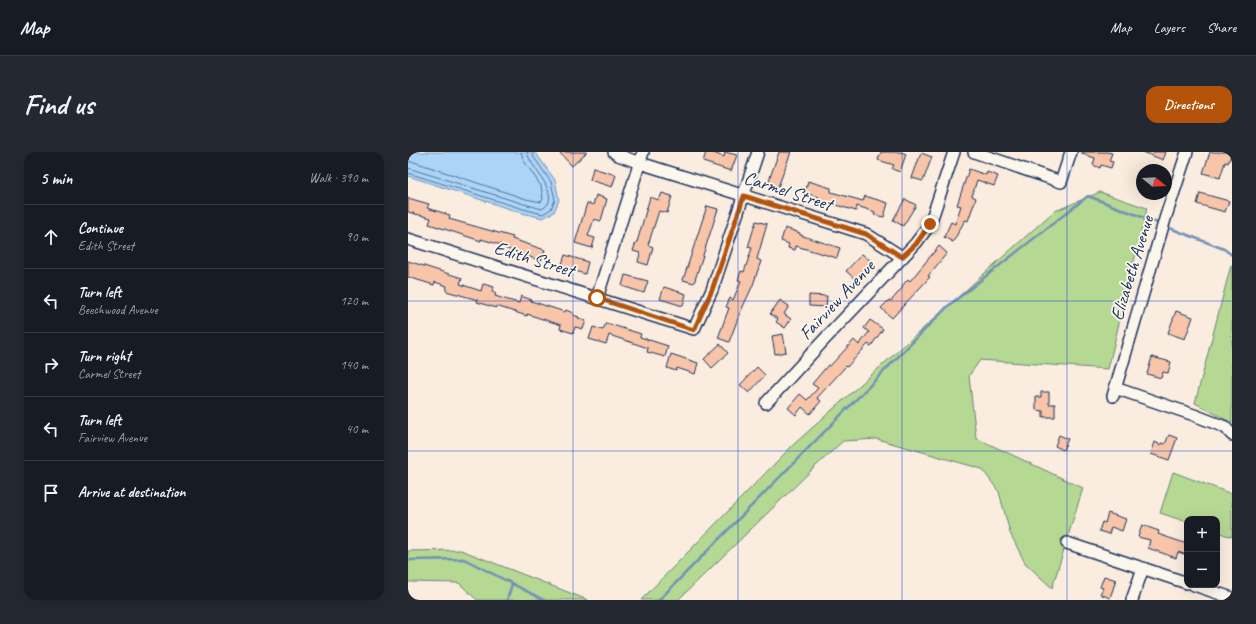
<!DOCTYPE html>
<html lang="en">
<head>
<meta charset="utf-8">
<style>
  :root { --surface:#171b24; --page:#242831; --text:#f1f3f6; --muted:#9ea1a6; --line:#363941; --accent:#b45309 }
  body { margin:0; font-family:Caveat,sans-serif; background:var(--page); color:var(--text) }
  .controls { position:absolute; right:12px; bottom:12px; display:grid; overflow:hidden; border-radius:8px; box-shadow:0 4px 16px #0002 }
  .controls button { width:36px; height:36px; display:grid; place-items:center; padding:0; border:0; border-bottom:1px solid var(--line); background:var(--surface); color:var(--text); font:20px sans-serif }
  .compass { position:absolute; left:728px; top:12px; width:36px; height:36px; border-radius:50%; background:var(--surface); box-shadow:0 4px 16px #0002; rotate:108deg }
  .stop { position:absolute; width:12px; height:12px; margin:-9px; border:3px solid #b45309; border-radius:50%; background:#fff }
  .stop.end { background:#b45309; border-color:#fff; box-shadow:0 1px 4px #0008 }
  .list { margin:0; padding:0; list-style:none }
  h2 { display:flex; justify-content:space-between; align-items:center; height:52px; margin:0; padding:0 16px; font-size:17px }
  h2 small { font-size:13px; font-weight:400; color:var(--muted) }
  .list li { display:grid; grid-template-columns:26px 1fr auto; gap:12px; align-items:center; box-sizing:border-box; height:64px; padding:0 16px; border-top:1px solid var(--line) }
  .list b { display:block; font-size:15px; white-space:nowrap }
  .list p { margin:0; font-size:13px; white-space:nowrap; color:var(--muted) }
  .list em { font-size:13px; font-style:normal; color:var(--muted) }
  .icon { flex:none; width:22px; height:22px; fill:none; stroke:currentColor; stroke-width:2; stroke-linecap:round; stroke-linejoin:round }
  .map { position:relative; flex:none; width:824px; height:448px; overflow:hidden; border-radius:12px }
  header { display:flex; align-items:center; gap:24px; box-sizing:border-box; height:56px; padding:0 20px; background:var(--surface); border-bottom:1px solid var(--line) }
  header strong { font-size:19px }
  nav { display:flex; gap:22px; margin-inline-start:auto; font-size:14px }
  .intro { display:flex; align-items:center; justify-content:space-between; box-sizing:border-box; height:96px; padding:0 24px }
  h1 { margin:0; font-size:28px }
  .button { padding:10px 18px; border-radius:12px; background:var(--accent); color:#fff; font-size:14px; font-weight:700 }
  main { display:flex; gap:24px; padding:0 24px }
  aside { flex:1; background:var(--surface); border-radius:12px; box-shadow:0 4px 16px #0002 }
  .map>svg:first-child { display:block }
  .green { fill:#b5d892; stroke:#688478 }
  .water { fill:#abd4f6; stroke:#7192b9 }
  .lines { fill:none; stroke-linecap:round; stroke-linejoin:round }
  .shore { stroke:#55719b; stroke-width:1 }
  .stream { stroke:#7192b9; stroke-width:2.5 }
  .building { fill:#f8c5a9; stroke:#1b2f5e }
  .minor-casing { stroke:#1b2f5e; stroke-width:14 }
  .minor { stroke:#fbf7ec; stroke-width:11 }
  .route { stroke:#b45309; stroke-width:5 }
  .grid { fill:none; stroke:#1d4ed8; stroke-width:1; stroke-opacity:0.55 }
  .labels { text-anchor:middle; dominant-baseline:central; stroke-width:3.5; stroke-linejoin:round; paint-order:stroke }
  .street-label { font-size:19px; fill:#1b2f5e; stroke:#fbf7ec }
</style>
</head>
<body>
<header>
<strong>Map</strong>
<nav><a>Map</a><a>Layers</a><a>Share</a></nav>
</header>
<div class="intro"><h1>Find us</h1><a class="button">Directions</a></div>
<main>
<aside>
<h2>5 min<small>Walk · 390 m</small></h2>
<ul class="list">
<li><svg class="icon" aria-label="ahead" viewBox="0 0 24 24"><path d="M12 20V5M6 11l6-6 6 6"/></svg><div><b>Continue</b><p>Edith Street</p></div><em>90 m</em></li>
<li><svg class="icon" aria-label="left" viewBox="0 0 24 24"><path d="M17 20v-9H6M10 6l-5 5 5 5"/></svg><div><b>Turn left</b><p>Beechwood Avenue</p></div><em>120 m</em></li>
<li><svg class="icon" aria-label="right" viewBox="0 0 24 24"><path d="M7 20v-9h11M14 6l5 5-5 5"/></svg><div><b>Turn right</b><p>Carmel Street</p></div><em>140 m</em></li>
<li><svg class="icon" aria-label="left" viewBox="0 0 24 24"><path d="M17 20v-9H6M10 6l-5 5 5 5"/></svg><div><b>Turn left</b><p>Fairview Avenue</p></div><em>40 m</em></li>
<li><svg class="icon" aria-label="arrive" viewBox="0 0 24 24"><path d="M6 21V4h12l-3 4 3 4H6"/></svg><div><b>Arrive at destination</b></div></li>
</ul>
</aside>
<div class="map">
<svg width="824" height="448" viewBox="0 0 824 448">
  <rect width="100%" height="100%" fill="#faeddf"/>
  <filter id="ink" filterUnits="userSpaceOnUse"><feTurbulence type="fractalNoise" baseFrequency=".025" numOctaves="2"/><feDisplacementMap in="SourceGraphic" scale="8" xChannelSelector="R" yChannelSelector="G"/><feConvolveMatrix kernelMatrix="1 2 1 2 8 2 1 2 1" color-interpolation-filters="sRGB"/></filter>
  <g filter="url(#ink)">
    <!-- green -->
    <g class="green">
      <path d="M692 40 739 56 700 217 572 208 561 224 568 286 675 336 644 436 617 411 602 381 591 340 574 317 469 287 435 289 409 313 270 448H233L385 293 645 60Z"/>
      <path d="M823 113H824V271L787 251Z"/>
      <path d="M765 320 824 342V385L809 380V367H779V370L752 361Z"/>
      <path d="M53 398 180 448H69L51 431 0 430V399Z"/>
    </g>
    <!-- water -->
    <path class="water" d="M0 0H127L147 28 151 48 146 60 135 66 114 61 0 24Z"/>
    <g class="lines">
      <!-- shore -->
      <g class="shore">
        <path d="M0 10H6L118 47 133 50 135 47 133 34 116 9 113 0"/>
        <path d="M0 16 116 52 134 57C157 45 120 13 119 0"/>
        <path d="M0 21 115 57 135 62 143 57 147 48 143 30 125 4V0"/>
      </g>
      <!-- stream -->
      <g class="stream">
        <path d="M759 75 816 97 824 103"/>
        <path d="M0 408 56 407 136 448"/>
        <path d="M99 448 104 432"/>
        <path d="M251 448 540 154 680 44 752 72"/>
      </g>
    </g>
    <!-- building -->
    <g class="building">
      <path d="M151 0H179L164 14Z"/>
      <path d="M298 0H303L316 5 317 0 329 3 323 19 295 10Z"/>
      <path d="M371 0H383L370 35 360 31Z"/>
      <path d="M473 0H493L498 2 492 20 484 17 486 13 470 8Z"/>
      <path d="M674 0H699L704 1 701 9 705 10 703 16 693 13 692 16 685 13 687 6 674 2Z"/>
      <path d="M735 0H758L755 8Z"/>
      <path d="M802 0H824L820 11 817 10 812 26 795 21Z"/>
      <path d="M513 1 524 5 515 29 504 26Z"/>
      <path d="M185 16 208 23 204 35 182 28Z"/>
      <path d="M561 17 578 23 579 20 590 24 586 34 569 28 564 44 568 46 560 69 557 68 545 90 536 85 543 70 547 72 553 54 549 53Z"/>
      <path d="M400 29 423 36V40L455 49 457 44 480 51 476 65 466 63 467 60 449 54 448 59 411 48V45L397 41Z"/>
      <path d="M254 41 264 44 259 61 251 59 240 93 245 95 240 113 230 110 232 101 225 99 228 90H229L242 45 251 48Z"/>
      <path d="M792 41 821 49 817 60 789 52Z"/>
      <path d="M188 43 199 47 193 69 186 67 180 84 187 86 184 96 167 91 179 51 185 53Z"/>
      <path d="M0 46 21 52 19 56 42 63 41 67 105 85 104 87 137 98 133 109 96 96V94L73 87V89L21 72 23 66 0 60Z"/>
      <path d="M497 47 508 53 495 74 485 68Z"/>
      <path d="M299 54 310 57 286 131 275 128Z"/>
      <path d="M348 69 359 72 349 107 353 109 345 133 332 161 321 190 310 186 321 156 318 155 322 146 325 148 333 129 330 128 333 119 336 120 344 96 340 95Z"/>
      <path d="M377 76 392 81V83L432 96 429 106 388 94 387 98 380 96 381 92 373 89Z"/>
      <path d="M531 94 539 101 520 124 522 125 484 166 473 156 481 148 483 149 495 135 494 134 500 127 502 129Z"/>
      <path d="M454 102 463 109 447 127 438 119Z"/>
      <path d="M157 103 180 110 177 122 153 115Z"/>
      <path d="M0 109 54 126 52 132 73 139 75 132 86 135 84 139 88 141 87 144 100 148 111 151 113 144 124 148 123 149 157 160 158 158 165 161V163L171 165 170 166 178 169 175 177 167 175 165 181 152 177 153 173 119 162V164L88 154V156L69 150 70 148 38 139 39 134 27 130 26 133 0 125Z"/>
      <path d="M217 123 240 129 236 141 214 134Z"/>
      <path d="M256 135 278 142 275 154 252 147Z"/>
      <path d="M401 143 419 144 418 155 401 154Z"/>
      <path d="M372 148 381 154 376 162 383 167 377 176 368 170 370 167 362 162Z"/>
      <path d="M768 159 785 165 777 187 760 181Z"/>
      <path d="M462 168 475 177 463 194 460 192 439 215 438 214 409 246 413 249 402 262 394 255 388 263 380 256 392 242 399 248 410 236 404 232 420 213 422 214 446 188 451 193 461 180 456 176Z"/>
      <path d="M198 171 233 182 232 185 260 194 257 205 239 200 240 196 201 183 198 192 181 187 185 175 195 178Z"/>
      <path d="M375 182 378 200 367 202 364 184Z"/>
      <path d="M312 192 320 201 304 216 296 207Z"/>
      <path d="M263 202 290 211 287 222 269 216 268 219 259 216Z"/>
      <path d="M744 205 763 210 760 221 755 220 753 226 739 222Z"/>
      <path d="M349 215 357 223 341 241 332 233Z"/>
      <path d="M633 240H641V252H647V265H635V259L628 258V245H633Z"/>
      <path d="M651 283 660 287 655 298 647 294Z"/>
      <path d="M761 283 769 286 761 308 743 302 747 290 753 293V291L757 292Z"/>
      <path d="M700 361 718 367 714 379 703 375 701 382 691 379 694 370 697 371Z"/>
      <path d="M734 373 751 379 750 382 779 392V403L770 400 768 406 740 396 742 388 730 385Z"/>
      <path d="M696 424 708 428 702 446 692 442 695 436 692 435Z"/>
    </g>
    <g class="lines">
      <!-- minor casing -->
      <g class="minor-casing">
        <g id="minor">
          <path d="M206 0 210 3 232 11 458 82 494 105"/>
          <path d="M566 0 653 30 663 0"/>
          <path d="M0 87 286 177 304 138 350 0"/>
          <path d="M189 146 235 0"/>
          <path d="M707 236 786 263 817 275 824 283"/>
          <path d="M705 244 757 67 779 0"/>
          <path d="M358 251 415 189 508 91 522 72 546 0"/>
          <path d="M659 391 779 431"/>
          <path d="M786 433 824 446"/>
          <path d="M724 448 735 416"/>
        </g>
      </g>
      <!-- minor -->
      <use href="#minor" class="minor"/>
    </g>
  </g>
  <g class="lines" filter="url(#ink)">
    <!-- route -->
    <path class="route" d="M189 146 286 178 304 138 336 44 458 82 494 105 508 92 522 72"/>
  </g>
  <!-- grid -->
  <path class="grid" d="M165 0V448M330 0V448M494 0V448M659 0V448M0 149H824M0 299H824"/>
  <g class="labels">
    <!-- street labels -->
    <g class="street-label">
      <text transform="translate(380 39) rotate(18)">Carmel Street</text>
      <text transform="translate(126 107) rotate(17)">Edith Street</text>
      <text transform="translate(724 116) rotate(-73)">Elizabeth Avenue</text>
      <text transform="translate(429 148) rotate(-47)">Fairview Avenue</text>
    </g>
  </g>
</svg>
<div class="controls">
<button>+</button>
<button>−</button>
</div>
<svg class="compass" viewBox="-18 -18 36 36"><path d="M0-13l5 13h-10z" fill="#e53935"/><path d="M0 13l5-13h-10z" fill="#9ea1a6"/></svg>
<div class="stop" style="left:189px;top:146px"></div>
<div class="stop end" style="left:522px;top:72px"></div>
</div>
</main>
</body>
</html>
